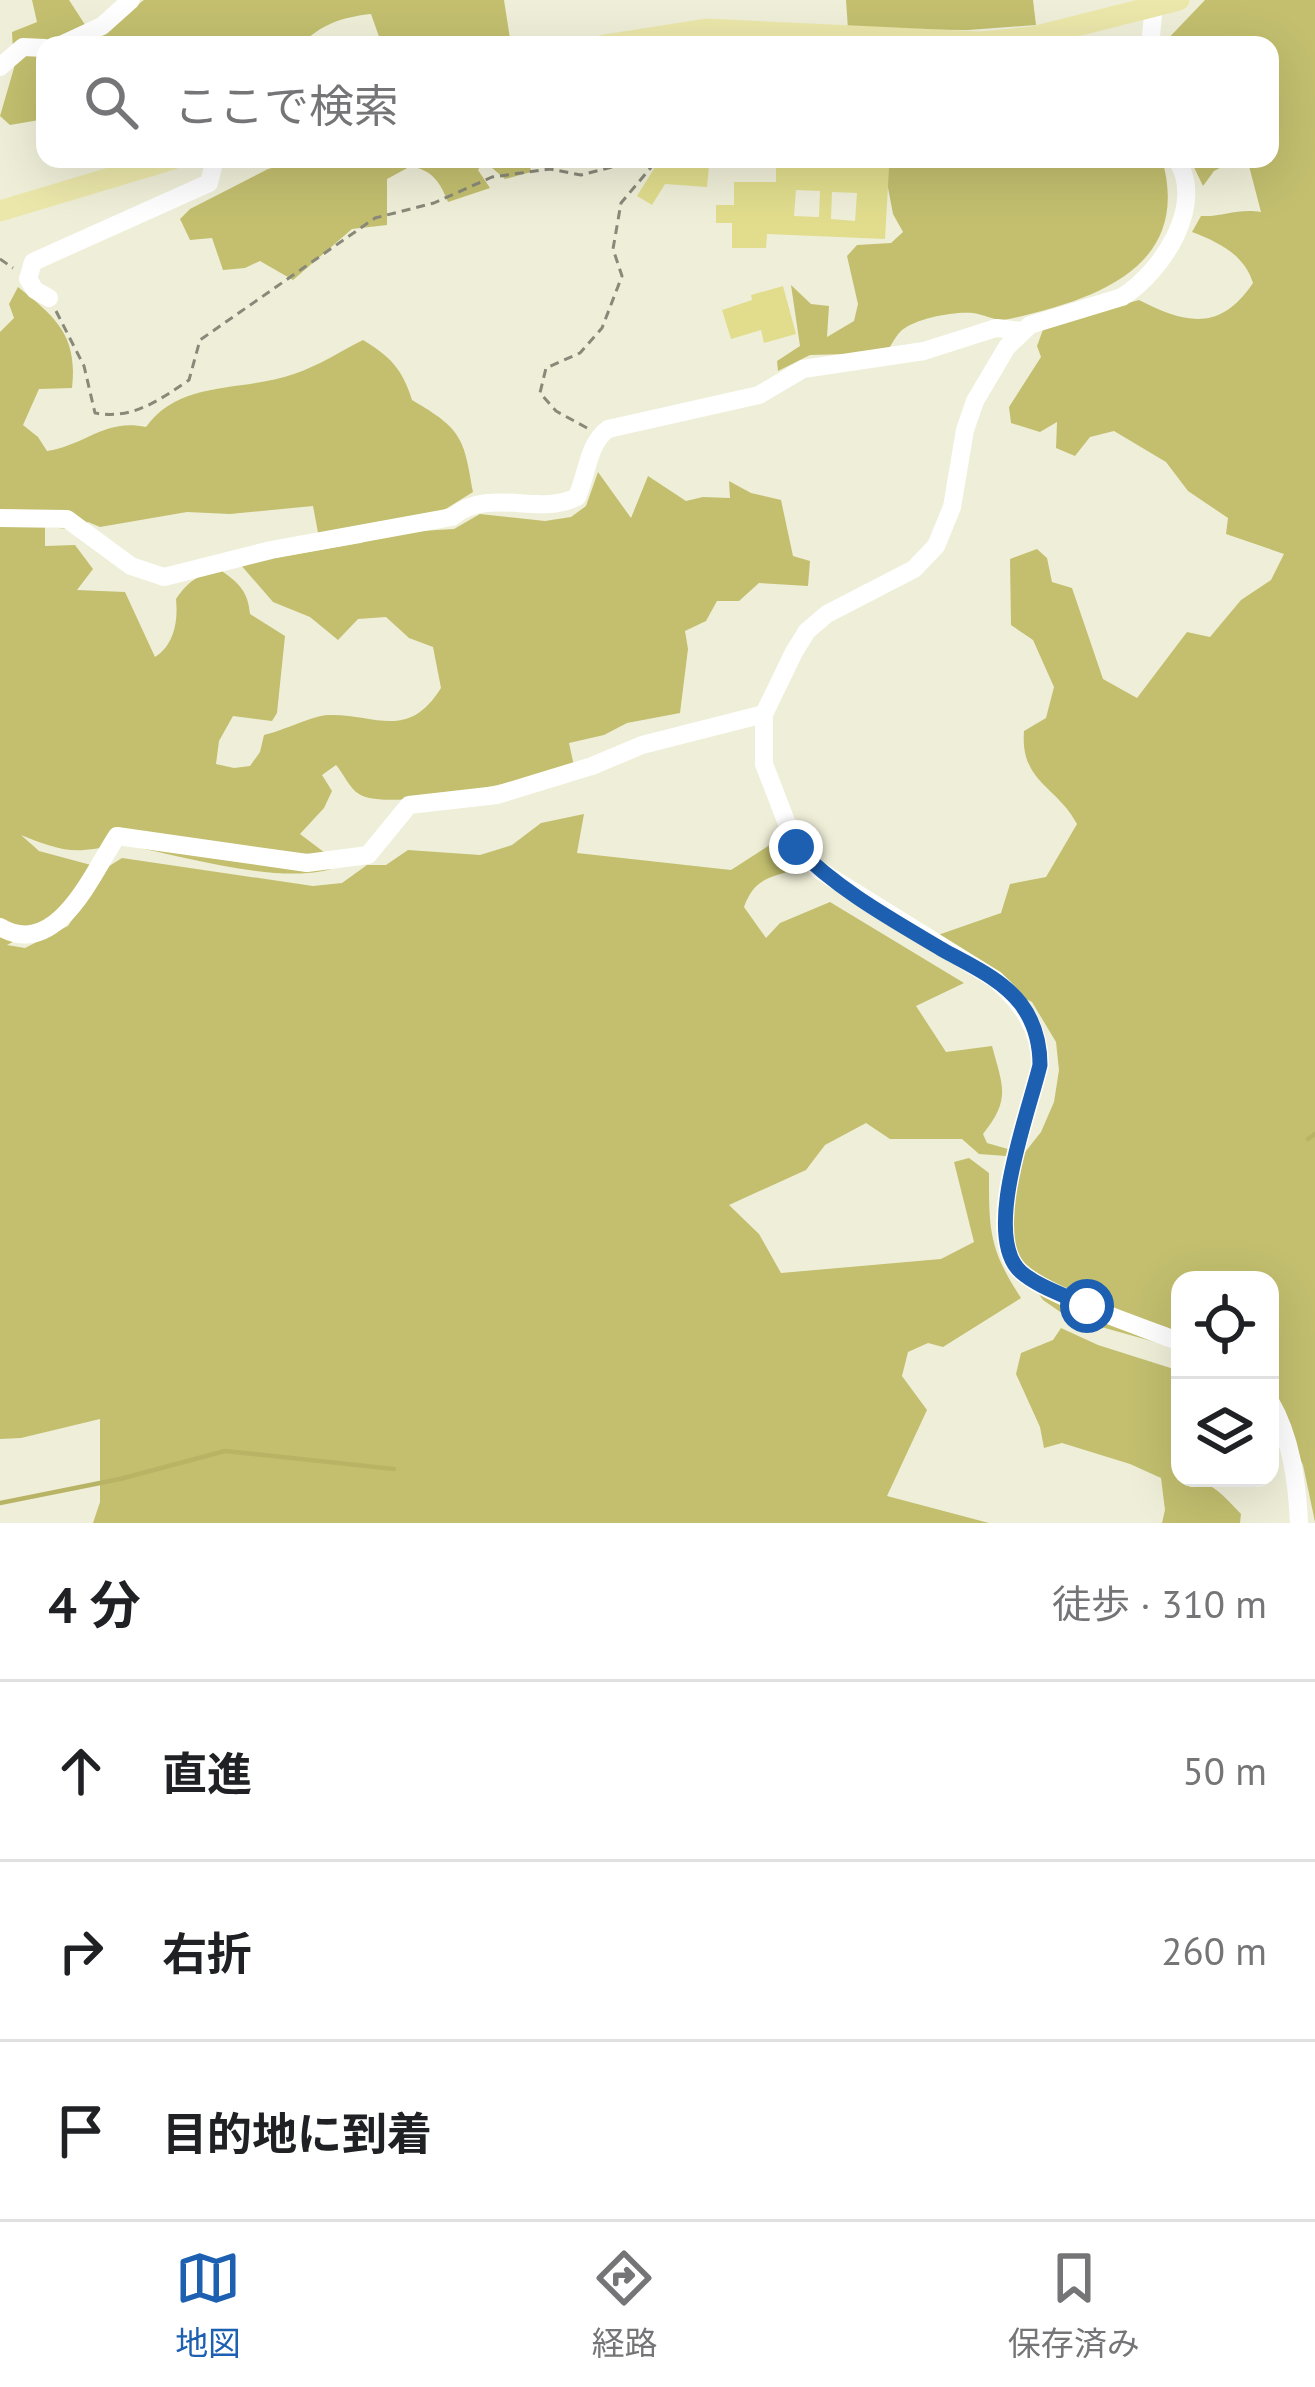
<!DOCTYPE html>
<html lang="ja">
<head>
<meta charset="utf-8">
<style>
  :root { --surface:#fff; --page:#f6f6f6; --text:#202124; --muted:#757577; --line:#e0e0e0; --accent:#1d60b1 }
  body { margin:0; font-family:"PT Sans","Noto Sans JP",sans-serif; background:var(--page); color:var(--text) }
  .controls { position:absolute; right:36px; bottom:36px; display:grid; overflow:hidden; border-radius:24px; box-shadow:0 12px 48px #0002 }
  .controls button { width:108px; height:108px; display:grid; place-items:center; padding:0; border:0; border-bottom:3px solid var(--line); background:var(--surface); color:var(--text); font:60px sans-serif }
  .stop { position:absolute; width:36px; height:36px; margin:-27px; border:9px solid #1d60b1; border-radius:50%; background:#fff }
  .stop.end { background:#1d60b1; border-color:#fff; box-shadow:0 3px 12px #0008 }
  .list { margin:0; padding:0; list-style:none }
  h2 { display:flex; justify-content:space-between; align-items:center; height:156px; margin:0; padding:0 48px; font-size:51px }
  h2 small { font-size:39px; font-weight:400; color:var(--muted) }
  .list li { display:grid; grid-template-columns:78px 1fr auto; gap:36px; align-items:center; box-sizing:border-box; height:180px; padding:0 48px; border-top:3px solid var(--line) }
  .list b { display:block; font-size:45px; white-space:nowrap }
  .list em { font-size:39px; font-style:normal; color:var(--muted) }
  .icon { flex:none; width:66px; height:66px; fill:none; stroke:currentColor; stroke-width:2; stroke-linecap:round; stroke-linejoin:round }
  .map { position:relative; flex:none; width:1315px; height:1523px; overflow:hidden }
  .search { position:absolute; background:var(--surface); box-shadow:0 12px 48px #0002; left:36px; right:36px; top:36px; height:132px; display:flex; align-items:center; gap:30px; box-sizing:border-box; padding:0 42px; border-radius:24px; color:var(--muted); font-size:45px }
  .sheet { height:696px; background:var(--surface) }
  nav { display:flex; justify-content:space-around; align-items:center; box-sizing:border-box; height:168px; border-top:3px solid var(--line); background:var(--surface); font-size:33px; color:var(--muted) }
  nav a { display:grid; justify-items:center; gap:6px }
  nav .on { color:var(--accent) }
  .map>svg:first-child { display:block }
  .forest { fill:#c3bf6f }
  .lines { fill:none; stroke-linecap:round; stroke-linejoin:round }
  .stream { stroke:#b9b465; stroke-width:4.5 }
  .building { fill:#e1dd8d; fill-rule:evenodd }
  .path { stroke:#89897a; stroke-width:3; stroke-dasharray:9 6; stroke-linecap:butt }
  .minor { stroke:#fff; stroke-width:18 }
  .major { stroke:#ebe7aa; stroke-width:21 }
  .route { stroke:#1d60b1; stroke-width:15 }
</style>
</head>
<body>
<div class="map">
<svg width="1315" height="1523" viewBox="0 0 1315 1523">
  <rect width="100%" height="100%" fill="#efefd9"/>
  <!-- forest -->
  <g class="forest">
    <path d="M32 0H69L93 37 144 0H504L511 45H382L371 14C343 17 321 24 301 45H45V119L10 125 0 116 14 68 12 32 37 22Z"/>
    <path d="M846 0H1033L1036 25 968 30 848 29Z"/>
    <path d="M1205 0H1315V1522L1303 1465 1270 1396V1280H1180V1349L1069 1318 1043 1300 1022 1271 1008 1239 1022 1156 1041 1132 1054 1102 1059 1070 1056 1042 1032 1002 995 983 938 935 1001 913 1010 884 1046 877 1077 824C1057 786 1020 782 1024 731L1046 718 1054 687 1033 640 1011 625 1010 559 1037 549 1047 558 1052 582 1072 588 1103 679 1137 698 1187 632 1210 637 1241 600 1271 580 1284 554 1226 534 1228 518 1188 491 1166 462 1114 431 1090 437 1075 456 1056 448 1057 422 1040 432 1011 423 1009 407 1041 357 1037 346 1044 327 1139 300C1186 324 1220 332 1253 283 1244 254 1218 242 1192 232L1201 216C1224 217 1237 208 1261 212L1249 166 1242 159H1270V45H1162Z"/>
    <path d="M307 159H529L531 172 505 179 484 161 478 170 490 188 448 202C440 182 433 171 411 166L387 179V225L352 229 293 280 260 261 245 268 223 270 212 238 190 240 180 219 190 209 268 169Z"/>
    <path d="M835 159H1162C1193 268 1094 300 1009 319 996 322 986 315 973 313 955 311 917 318 902 330 896 335 891 346 886 353L810 355 778 371 777 361 800 346 791 285 811 304 829 306 827 337 854 321 858 304 847 256 857 245 891 243 903 232 893 214 886 177 840 173Z"/>
    <path d="M1190 159H1237L1214 171 1203 186Z"/>
    <path d="M18 287C56 317 78 336 72 388L39 389 23 425 38 437 47 451C86 445 105 418 146 427 180 379 244 392 294 374 318 366 341 351 363 340 390 356 403 370 412 400 462 429 464 438 473 492L431 518 319 538 313 506 230 514 187 512 100 527 88 522 71 529 45 527V546L75 545 93 569 77 590 125 592 155 657C175 644 178 620 176 599 189 580 199 574 222 571 240 584 248 592 250 614L285 636 277 713 272 721 233 716 219 741 216 764 234 768 250 766 260 752 264 735C282 731 315 715 328 715 375 713 407 742 441 688L433 647 409 638 386 617 358 619 338 640 310 617 273 602 240 564 361 543 387 533 454 529 480 514 545 521 571 517 586 506 598 472 631 518 648 476 686 501 703 497 730 498 729 481 751 493 781 500 793 556 810 561 808 586 759 583 739 601H717L706 621 685 631 688 649 680 713 627 723 604 735 569 743 574 766C536 777 391 814 359 794 350 789 343 773 336 765L322 775 332 791 324 808 300 834 341 865C294 889 183 856 130 846 115 844 99 849 84 850 62 852 41 843 21 835L39 851 91 865C73 912 49 923 7 945L25 948 68 926 106 868 122 858 313 886 342 883 367 865H386L408 850 480 855 512 845 541 823 584 814 577 853 731 870 779 839 796 870C769 877 754 879 744 907L766 938 780 923 830 902 964 983 916 1006 946 1052 992 1046C1003 1087 1011 1099 983 1134L987 1143 1008 1149 1006 1156 979 1154 962 1139H890L866 1123 825 1145 806 1170 729 1205 759 1234 781 1273 941 1259 974 1242 954 1162 969 1158 989 1173C989 1230 989 1249 1021 1298L943 1347 928 1343 908 1352 902 1376 927 1410 887 1496 989 1523H93L100 1502V1419L21 1438 0 1439V332L14 318 9 304Z"/>
    <path d="M1061 1328 1098 1345 1180 1371V1478C1209 1478 1222 1494 1241 1514L1240 1523H1162L1165 1510 1161 1478 1130 1464 1062 1443 1044 1448 1040 1427 1016 1374 1021 1353 1053 1340Z"/>
  </g>
  <g class="lines">
    <!-- stream -->
    <g class="stream">
      <path d="M1308 1139 1315 1134"/>
      <path d="M0 1503 120 1479 225 1451 394 1469"/>
    </g>
  </g>
  <!-- building -->
  <g class="building">
    <path d="M666 159 709 165 707 187 665 184 652 205 637 196 657 164H666Z"/>
    <path d="M791 163 889 168 885 239 767 234 766 248H732V223H716V205H734V182H776V166L790 167ZM796 190 820 191 819 217 794 216ZM832 192 857 193 855 221 831 219Z"/>
    <path d="M783 286 796 334 764 343 761 330 731 339 722 310 752 300 751 295Z"/>
  </g>
  <g class="lines">
    <!-- path -->
    <g class="path">
      <path d="M0 259 13 268"/>
      <path d="M56 311 84 366 95 413C133 420 159 400 189 380L200 340 375 218 434 203 492 177 550 169 581 175 643 159"/>
      <path d="M587 428 556 411 540 393 546 368 580 353 602 328 622 276 613 249 621 203 658 159"/>
    </g>
    <!-- minor -->
    <g class="minor">
      <path d="M61 45 102 26 131 0"/>
      <path d="M1150 45 1154 6"/>
      <path d="M0 67 23 47 45 48"/>
      <path d="M1176 159C1207 204 1162 272 1122 297L1030 325 1007 347 975 401 965 430 952 507 936 546 914 569 827 614 807 631 794 652 764 714V764L796 847 819 870 996 980C1023 1005 1040 1028 1040 1065 1029 1112 982 1233 1019 1270 1045 1296 1143 1327 1180 1342"/>
      <path d="M49 298 35 290 28 279 33 262 209 183 215 159"/>
      <path d="M0 518 67 519 131 566 164 577 271 550 452 517C490 486 538 517 577 497 587 475 588 443 608 429L759 395 803 369 924 351 996 328 1022 331"/>
      <path d="M0 927C57 960 92 874 117 836L307 863 368 855 409 805 497 795 592 766 642 745 764 714"/>
      <path d="M1270 1401C1291 1437 1297 1481 1299 1523"/>
    </g>
    <!-- major -->
    <g class="major">
      <path d="M604 45 706 29 981 42 1033 37 1179 0"/>
      <path d="M0 211 173 159"/>
    </g>
  </g>
  <g class="lines">
    <!-- route -->
    <path class="route" d="M796 847C838 890 891 919 943 950 970 965 1002 979 1021 1004 1035 1023 1040 1042 1040 1065 1029 1112 981 1236 1021 1272 1038 1287 1067 1296 1087 1306"/>
  </g>
</svg>
<div class="controls">
<button><svg class="icon" aria-label="locate" viewBox="0 0 24 24"><circle cx="12" cy="12" r="6"/><path d="M12 2v4M12 18v4M2 12h4M18 12h4"/></svg></button>
<button><svg class="icon" aria-label="layers" viewBox="0 0 24 24"><path d="M12 4l9 5-9 5-9-5zM3 14l9 5 9-5"/></svg></button>
</div>
<div class="stop" style="left:1087px;top:1306px"></div>
<div class="stop end" style="left:796px;top:847px"></div>
<div class="search"><svg class="icon" aria-label="search" viewBox="0 0 24 24"><circle cx="10" cy="10" r="6"/><path d="M15 15l6 6"/></svg>ここで検索</div>
</div>
<section class="sheet">
<h2>4 分<small>徒歩 · 310 m</small></h2>
<ul class="list">
<li><svg class="icon" aria-label="ahead" viewBox="0 0 24 24"><path d="M12 20V5M6 11l6-6 6 6"/></svg><div><b>直進</b></div><em>50 m</em></li>
<li><svg class="icon" aria-label="right" viewBox="0 0 24 24"><path d="M7 20v-9h11M14 6l5 5-5 5"/></svg><div><b>右折</b></div><em>260 m</em></li>
<li><svg class="icon" aria-label="arrive" viewBox="0 0 24 24"><path d="M6 21V4h12l-3 4 3 4H6"/></svg><div><b>目的地に到着</b></div></li>
</ul>
</section>
<nav>
<a class="on"><svg class="icon" aria-label="map" viewBox="0 0 24 24"><path d="M3 6l6-2 6 2 6-2v14l-6 2-6-2-6 2zM9 4v14M15 6v14"/></svg>地図</a>
<a><svg class="icon" aria-label="directions" viewBox="0 0 24 24"><path d="M12 3l9 9-9 9-9-9zM9 14v-3h6M13 9l2 2-2 2"/></svg>経路</a>
<a><svg class="icon" aria-label="saved" viewBox="0 0 24 24"><path d="M7 4h10v16l-5-4-5 4z"/></svg>保存済み</a>
</nav>
</body>
</html>
